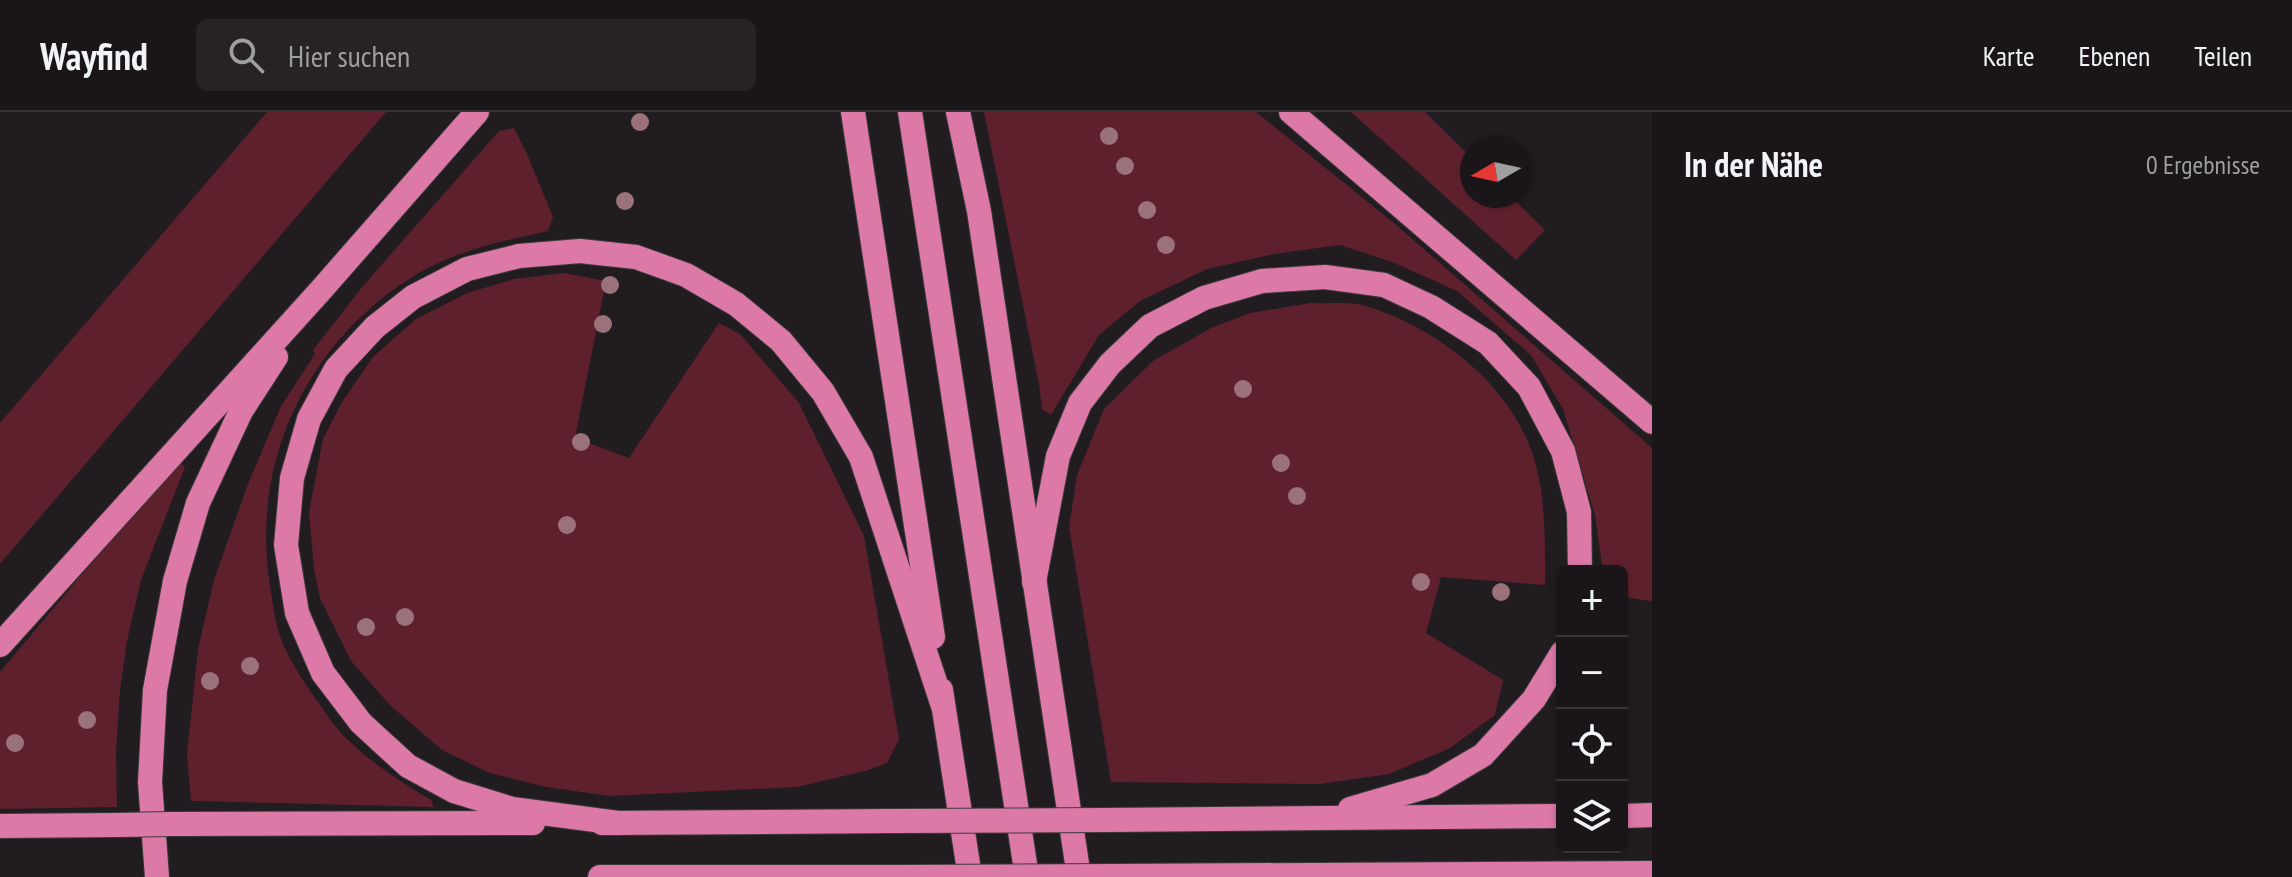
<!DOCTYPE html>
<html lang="de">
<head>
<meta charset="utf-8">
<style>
  :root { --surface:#191518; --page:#262225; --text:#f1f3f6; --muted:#9f9fa2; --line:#373437 }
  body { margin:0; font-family:"PT Sans Narrow",sans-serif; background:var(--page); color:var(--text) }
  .controls { position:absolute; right:24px; bottom:24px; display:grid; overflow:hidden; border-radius:12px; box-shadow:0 2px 6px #0004 }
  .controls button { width:72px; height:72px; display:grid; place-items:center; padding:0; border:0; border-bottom:2px solid var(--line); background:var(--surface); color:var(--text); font:40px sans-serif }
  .compass { position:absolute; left:1460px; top:24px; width:72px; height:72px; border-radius:50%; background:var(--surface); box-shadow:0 2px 6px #0004; rotate:261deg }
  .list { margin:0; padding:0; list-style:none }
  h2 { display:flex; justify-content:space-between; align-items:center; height:104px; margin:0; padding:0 32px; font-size:34px }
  h2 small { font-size:26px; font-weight:400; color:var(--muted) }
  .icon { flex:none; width:44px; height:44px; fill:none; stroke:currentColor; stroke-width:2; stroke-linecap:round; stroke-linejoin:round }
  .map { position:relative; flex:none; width:1652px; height:765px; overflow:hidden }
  header { display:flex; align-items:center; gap:48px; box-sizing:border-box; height:112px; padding:0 40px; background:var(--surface); border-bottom:2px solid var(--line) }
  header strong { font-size:38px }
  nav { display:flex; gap:44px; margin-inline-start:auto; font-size:28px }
  .search { width:560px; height:72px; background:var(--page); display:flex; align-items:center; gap:20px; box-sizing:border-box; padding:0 28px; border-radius:12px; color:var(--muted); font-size:30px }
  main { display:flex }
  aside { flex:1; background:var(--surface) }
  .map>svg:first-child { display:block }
  .green { fill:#5e202d }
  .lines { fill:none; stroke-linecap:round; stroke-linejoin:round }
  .motorway-casing { stroke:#3c393c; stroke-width:26 }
  .motorway { stroke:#dc79a7; stroke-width:24 }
  .motorway-bridge-casing { stroke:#3c393c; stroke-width:26; stroke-linecap:butt }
  .motorway-bridge { stroke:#dc79a7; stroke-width:24 }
  .tree { fill:#9b7279 }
</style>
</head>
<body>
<header>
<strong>Wayfind</strong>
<div class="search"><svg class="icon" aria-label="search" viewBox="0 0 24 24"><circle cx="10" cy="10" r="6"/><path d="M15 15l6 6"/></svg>Hier suchen</div>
<nav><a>Karte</a><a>Ebenen</a><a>Teilen</a></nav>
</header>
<main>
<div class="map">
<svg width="1652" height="765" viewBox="0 0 1652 765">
  <rect width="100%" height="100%" fill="#211c20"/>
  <!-- green -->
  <g class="green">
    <path d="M267 0H386L0 452V311Z"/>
    <path d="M984 0H1256L1394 111 1652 336V489L1622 485V459H1603L1595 403 1563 297 1531 243 1457 179 1392 150 1340 133 1274 142 1207 157 1140 189 1099 223 1051 303 1042 297 1039 272Z"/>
    <path d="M1351 0H1425L1472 46V84H1510L1545 118 1516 148Z"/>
    <path d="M514 16 527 42 553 105 548 119C498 130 449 140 406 169 306 235 253 348 269 467 272 487 275 513 283 532 293 554 307 575 321 594 328 604 335 615 343 623 369 650 400 669 431 688L434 695 191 689 187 643 198 537 214 468 248 372 281 294 315 242 313 238 363 174 499 19Z"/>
    <path d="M564 161 606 169 575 326 629 346 719 211 740 222 799 291 864 424 899 627 887 651 865 659 797 675 610 684 546 675 490 661 442 638 391 594 351 549 320 486 314 457 309 400 323 327 342 290 373 245 416 207 467 181 514 167Z"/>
    <path d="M1311 191C1328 192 1350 189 1366 194 1441 217 1518 278 1537 357 1546 397 1545 432 1545 473L1441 465 1426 521 1503 568 1495 603 1450 636 1389 662 1319 672 1111 670 1069 415 1077 363 1104 297 1153 249 1211 216 1250 201Z"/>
    <path d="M178 348 185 355 141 468 127 529 120 578 116 639 117 695 0 697V560Z"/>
  </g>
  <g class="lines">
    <!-- motorway casing -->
    <g class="motorway-casing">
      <g id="motorway">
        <path d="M853 0 933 525"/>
        <path d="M910 0 1027 765"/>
        <path d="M958 0 979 99 1079 765"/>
        <path d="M1291 0 1652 310"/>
        <path d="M1034 470 1058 344 1080 291 1110 252 1150 214 1204 186 1262 169 1325 165 1384 173 1431 195 1488 231 1529 275 1563 339 1579 400 1580 459"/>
        <path d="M0 533 321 178 477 0"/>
        <path d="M941 578 970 765"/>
        <path d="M1350 697 1432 673 1483 643 1534 587 1562 541"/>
        <path d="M1622 704 1652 703"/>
        <path d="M1107 708 1562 704"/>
        <path d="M602 711 892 709"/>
        <path d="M618 711 512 697 454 679 408 654 361 611 323 561 297 501 286 433 292 366 309 307 336 257 375 215 413 185 467 157 519 144 580 139 636 145 686 163 736 192 781 229 823 280 861 345 943 594"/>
        <path d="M172 712 533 711"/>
        <path d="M0 714 117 713"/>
        <path d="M1115 764 1652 761"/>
        <path d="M157 765 150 670 155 578 175 469 198 391 241 299 276 245"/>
        <path d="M600 765H900"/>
      </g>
    </g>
    <!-- motorway -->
    <use href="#motorway" class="motorway"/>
    <!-- motorway-bridge casing -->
    <g class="motorway-bridge-casing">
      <g id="motorway-bridge">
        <path d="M892 709 1107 708"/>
        <path d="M117 713 172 712"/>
        <path d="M900 765 1115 764"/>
      </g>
    </g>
    <!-- motorway-bridge -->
    <use href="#motorway-bridge" class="motorway-bridge"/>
  </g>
  <!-- trees -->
  <g class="tree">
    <circle cx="640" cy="10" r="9"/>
    <circle cx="1109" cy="24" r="9"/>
    <circle cx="1125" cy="54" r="9"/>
    <circle cx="625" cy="89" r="9"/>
    <circle cx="1147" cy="98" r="9"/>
    <circle cx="1166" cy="133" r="9"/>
    <circle cx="610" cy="173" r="9"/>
    <circle cx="603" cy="212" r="9"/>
    <circle cx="1243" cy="277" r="9"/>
    <circle cx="581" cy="330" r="9"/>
    <circle cx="1281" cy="351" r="9"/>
    <circle cx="1297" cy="384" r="9"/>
    <circle cx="567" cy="413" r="9"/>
    <circle cx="1421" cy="470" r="9"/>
    <circle cx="1501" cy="480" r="9"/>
    <circle cx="405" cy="505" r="9"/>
    <circle cx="366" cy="515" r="9"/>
    <circle cx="250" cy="554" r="9"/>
    <circle cx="210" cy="569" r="9"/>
    <circle cx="87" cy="608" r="9"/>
    <circle cx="15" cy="631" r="9"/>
  </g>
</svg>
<div class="controls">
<button>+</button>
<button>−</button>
<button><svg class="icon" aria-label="locate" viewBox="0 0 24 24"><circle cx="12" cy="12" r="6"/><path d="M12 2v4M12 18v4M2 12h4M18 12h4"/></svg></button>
<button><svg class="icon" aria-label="layers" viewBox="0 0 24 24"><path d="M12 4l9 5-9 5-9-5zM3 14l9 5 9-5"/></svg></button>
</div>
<svg class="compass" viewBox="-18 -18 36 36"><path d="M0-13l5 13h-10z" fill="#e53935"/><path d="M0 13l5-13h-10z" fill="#9f9fa2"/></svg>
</div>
<aside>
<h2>In der Nähe<small>0 Ergebnisse</small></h2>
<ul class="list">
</ul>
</aside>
</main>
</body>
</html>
